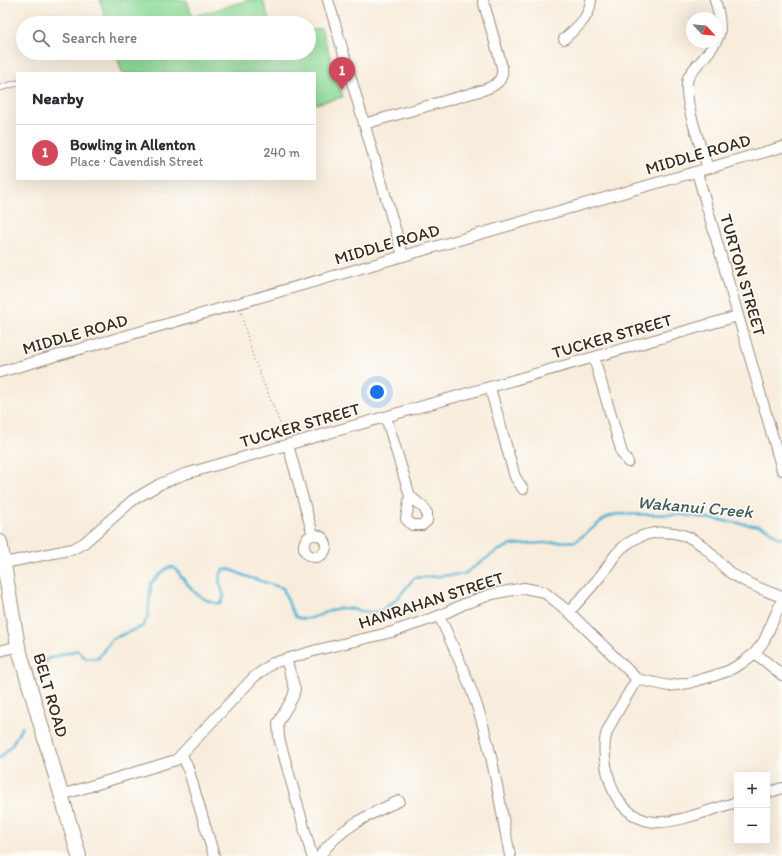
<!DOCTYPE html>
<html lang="en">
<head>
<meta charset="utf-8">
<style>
  :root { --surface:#fff; --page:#f2f2f3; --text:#2b2b33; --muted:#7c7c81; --line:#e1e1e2; --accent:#d1495b }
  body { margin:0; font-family:Itim,sans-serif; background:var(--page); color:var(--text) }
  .controls { position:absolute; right:12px; bottom:12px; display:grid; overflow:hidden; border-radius:0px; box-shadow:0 4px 16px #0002 }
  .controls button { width:36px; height:36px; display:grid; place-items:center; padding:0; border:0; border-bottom:1px solid var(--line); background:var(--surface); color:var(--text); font:20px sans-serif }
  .compass { position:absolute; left:686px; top:12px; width:36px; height:36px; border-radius:50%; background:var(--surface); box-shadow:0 4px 16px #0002; rotate:116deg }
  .you { position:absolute; left:377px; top:392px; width:14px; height:14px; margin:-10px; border:3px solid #fff; border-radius:50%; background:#1a73e8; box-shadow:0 0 0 6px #1a73e833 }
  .badge { display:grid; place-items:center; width:26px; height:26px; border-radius:50%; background:var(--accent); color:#fff; font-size:13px; font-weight:700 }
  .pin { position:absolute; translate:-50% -33px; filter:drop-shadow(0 1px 2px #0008) }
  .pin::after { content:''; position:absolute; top:21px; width:14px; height:12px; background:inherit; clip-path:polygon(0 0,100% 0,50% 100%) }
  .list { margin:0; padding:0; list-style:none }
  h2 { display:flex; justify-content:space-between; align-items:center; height:52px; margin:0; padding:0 16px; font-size:17px }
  h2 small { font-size:13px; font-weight:400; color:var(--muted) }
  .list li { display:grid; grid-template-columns:26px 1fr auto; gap:12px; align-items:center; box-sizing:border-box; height:56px; padding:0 16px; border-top:1px solid var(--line) }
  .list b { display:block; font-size:15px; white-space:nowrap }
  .list p { margin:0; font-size:13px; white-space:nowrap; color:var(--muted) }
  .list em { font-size:13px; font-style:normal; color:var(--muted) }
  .icon { flex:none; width:22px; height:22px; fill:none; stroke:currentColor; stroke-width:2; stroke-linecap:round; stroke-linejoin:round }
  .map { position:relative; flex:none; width:782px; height:856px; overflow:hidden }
  .search { position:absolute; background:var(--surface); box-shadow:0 4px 16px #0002; left:16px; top:16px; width:300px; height:44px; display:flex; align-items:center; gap:10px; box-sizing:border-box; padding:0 14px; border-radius:22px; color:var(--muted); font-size:15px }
  .panel { position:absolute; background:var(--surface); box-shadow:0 4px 16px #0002; left:16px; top:72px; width:300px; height:108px; border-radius:0px }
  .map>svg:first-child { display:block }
  .green { fill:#90dd9a; stroke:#66845c }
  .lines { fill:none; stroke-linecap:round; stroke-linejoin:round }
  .stream { stroke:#59b5d7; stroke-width:2.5 }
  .lane-casing { stroke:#9a8c7e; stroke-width:7 }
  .street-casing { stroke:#9a8c7e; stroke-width:12 }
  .secondary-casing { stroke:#9a8c7e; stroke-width:16 }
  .path { stroke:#9a8c7e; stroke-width:1.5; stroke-dasharray:1 3; stroke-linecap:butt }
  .lane { stroke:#fff; stroke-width:5 }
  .street { stroke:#fff; stroke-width:10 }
  .secondary { stroke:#fff; stroke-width:14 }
  .labels { text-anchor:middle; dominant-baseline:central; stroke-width:3; stroke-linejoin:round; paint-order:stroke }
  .street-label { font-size:17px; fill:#3b2a1e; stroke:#fdfcf7 }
  .water-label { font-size:18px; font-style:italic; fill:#465b5f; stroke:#fdfcf7 }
</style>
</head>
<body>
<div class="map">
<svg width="782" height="856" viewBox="0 0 782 856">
  <rect width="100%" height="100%" fill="#fdfcf7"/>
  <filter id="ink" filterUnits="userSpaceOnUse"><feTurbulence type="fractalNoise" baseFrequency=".025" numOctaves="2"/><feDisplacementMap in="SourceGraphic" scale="8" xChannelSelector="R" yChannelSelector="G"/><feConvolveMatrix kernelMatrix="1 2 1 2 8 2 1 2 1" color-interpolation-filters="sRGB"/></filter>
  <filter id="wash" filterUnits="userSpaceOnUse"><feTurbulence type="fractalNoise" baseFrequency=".012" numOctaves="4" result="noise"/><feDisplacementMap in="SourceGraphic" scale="16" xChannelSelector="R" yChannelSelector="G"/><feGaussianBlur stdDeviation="0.9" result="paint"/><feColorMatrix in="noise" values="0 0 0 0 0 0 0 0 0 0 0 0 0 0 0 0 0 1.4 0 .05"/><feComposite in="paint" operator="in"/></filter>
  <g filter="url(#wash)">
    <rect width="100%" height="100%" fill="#f8eddd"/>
    <!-- green -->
    <g class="green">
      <path d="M100 0H187L192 17 248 0H263L270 23H107Z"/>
      <path d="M321 28 343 97 315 104V73H122L116 53H309V31Z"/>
    </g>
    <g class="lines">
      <!-- stream -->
      <g class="stream">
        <path d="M46 662 47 659 78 650 86 659 98 658 112 639 143 626 148 616 151 583 167 568 174 567C187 584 198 602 221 604L224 596C221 586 216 579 223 570L229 569 245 576 283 588 291 609 296 617C315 624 326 607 344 608 356 608 370 616 381 610 395 604 405 589 414 578L464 574 497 551 511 545 576 541 607 517 617 514 682 515 760 526 768 529 779 538 782 537"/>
        <path d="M0 758 11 746 22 727"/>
      </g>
    </g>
  </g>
  <g filter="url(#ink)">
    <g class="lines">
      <!-- lane casing -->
      <g class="lane-casing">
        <path id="lane" d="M0 88 17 83"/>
      </g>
      <!-- street casing -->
      <g class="street-casing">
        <g id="street">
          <path d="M328 0 403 256"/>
          <path d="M564 39C577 27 589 19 591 0"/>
          <path d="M364 124 483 90C495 86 504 81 502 67L483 0"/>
          <path d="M708 168C701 147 682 99 688 78 691 72 696 66 701 61 722 38 724 30 715 0"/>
          <path d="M697 172 777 452 782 450"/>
          <path d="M594 358 622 453 628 462"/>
          <path d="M0 372 782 147"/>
          <path d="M490 388 515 477 523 489"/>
          <path d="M386 417 410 496 423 507 427 513V521L422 525H412L406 519 410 496"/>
          <path d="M288 445 313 535"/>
          <path d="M777 452 782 470"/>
          <circle cx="315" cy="546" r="11"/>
          <path d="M4 563 73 549 84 543 133 500 160 484 185 474 738 316"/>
          <path d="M569 612C580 600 591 588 601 575 607 568 611 560 617 553 640 528 678 525 704 547 714 555 722 567 732 574 748 584 765 591 782 597"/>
          <path d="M439 616C453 645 466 674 476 703 493 752 500 805 510 856"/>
          <path d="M0 651 18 646"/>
          <path d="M755 653 782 675"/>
          <path d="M286 659 295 689 293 697 278 723 279 738 312 856"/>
          <path d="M637 679C627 696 615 714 607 732 600 752 609 792 624 807 632 815 643 821 654 822 676 824 715 808 737 802"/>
          <path d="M182 755 188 768 214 856"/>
          <path d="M767 793 782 788"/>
          <path d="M61 795 176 760 254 677 273 663 317 650 392 632 439 616 464 604 492 594 524 588 544 592 569 612 637 679 669 686 689 683 713 676 728 671 742 663 755 653 764 641 782 600"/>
          <path d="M320 856C338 829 369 814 399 801"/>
        </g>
      </g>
      <!-- secondary casing -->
      <g class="secondary-casing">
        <path id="secondary" d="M0 542 18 646 79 856"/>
      </g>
      <!-- path -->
      <path class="path" d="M241 313 253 357 285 435"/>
      <!-- lane -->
      <use href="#lane" class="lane"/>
      <!-- street -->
      <use href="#street" class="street"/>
      <!-- secondary -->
      <use href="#secondary" class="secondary"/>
    </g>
  </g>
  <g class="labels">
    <!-- street labels -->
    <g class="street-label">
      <text transform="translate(698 154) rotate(-16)">MIDDLE ROAD</text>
      <text transform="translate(387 244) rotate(-16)">MIDDLE ROAD</text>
      <text transform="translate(743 275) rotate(74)">TURTON STREET</text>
      <text transform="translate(75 334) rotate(-16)">MIDDLE ROAD</text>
      <text transform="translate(612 336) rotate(-16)">TUCKER STREET</text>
      <text transform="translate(300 425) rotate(-16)">TUCKER STREET</text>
      <text transform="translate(431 600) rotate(-18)">HANRAHAN STREET</text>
      <text transform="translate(51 695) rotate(74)">BELT ROAD</text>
    </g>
    <!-- water labels -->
    <g class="water-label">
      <text transform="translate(695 507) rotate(5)">Wakanui Creek</text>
    </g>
  </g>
</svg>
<div class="controls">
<button>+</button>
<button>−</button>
</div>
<svg class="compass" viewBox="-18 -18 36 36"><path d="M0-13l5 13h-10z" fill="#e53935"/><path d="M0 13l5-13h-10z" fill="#7c7c81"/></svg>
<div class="you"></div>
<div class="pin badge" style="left:342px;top:90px">1</div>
<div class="search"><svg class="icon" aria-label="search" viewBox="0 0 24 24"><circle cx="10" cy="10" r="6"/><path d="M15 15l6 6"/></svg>Search here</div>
<section class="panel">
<h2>Nearby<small></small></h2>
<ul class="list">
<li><span class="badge">1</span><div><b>Bowling in Allenton</b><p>Place · Cavendish Street</p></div><em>240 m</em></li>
</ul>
</section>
</div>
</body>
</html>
